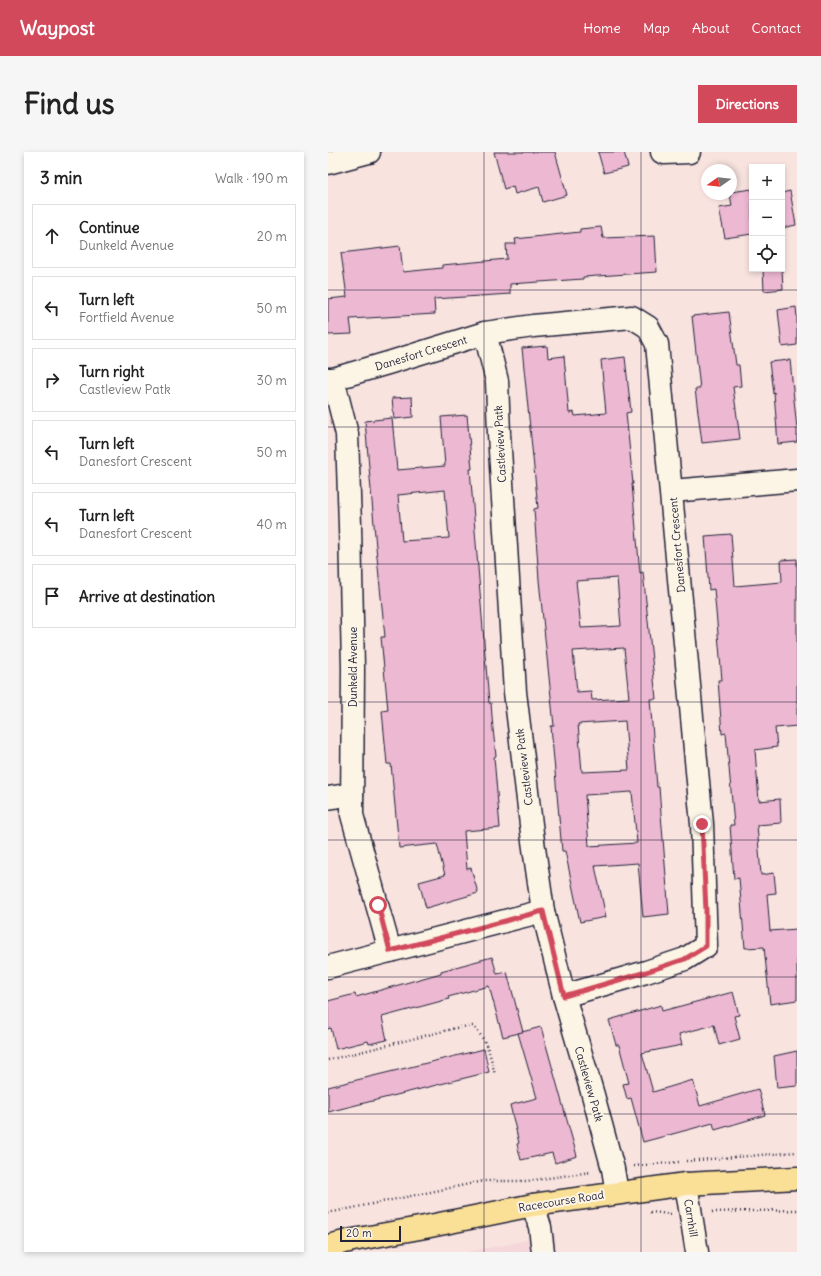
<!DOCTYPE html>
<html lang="en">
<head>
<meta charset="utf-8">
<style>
  :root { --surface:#fff; --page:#f6f6f6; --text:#222; --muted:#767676; --line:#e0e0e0; --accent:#d1495b }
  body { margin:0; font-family:Delius,sans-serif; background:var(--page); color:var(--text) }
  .controls { position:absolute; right:12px; top:12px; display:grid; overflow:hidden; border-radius:0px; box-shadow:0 2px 6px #0003 }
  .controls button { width:36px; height:36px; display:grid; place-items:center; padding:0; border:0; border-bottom:1px solid var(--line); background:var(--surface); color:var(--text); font:20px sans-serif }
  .compass { position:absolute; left:373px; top:12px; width:36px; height:36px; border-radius:50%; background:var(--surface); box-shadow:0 2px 6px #0003; rotate:256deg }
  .scale { position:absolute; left:12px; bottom:10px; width:61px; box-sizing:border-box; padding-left:4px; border:2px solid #22223b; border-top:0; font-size:11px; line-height:14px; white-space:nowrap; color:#22223b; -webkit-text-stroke:3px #fcf5e5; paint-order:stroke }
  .stop { position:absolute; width:12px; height:12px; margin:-9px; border:3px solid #d1495b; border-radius:50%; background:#fff }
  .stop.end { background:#d1495b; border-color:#fff; box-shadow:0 1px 4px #0008 }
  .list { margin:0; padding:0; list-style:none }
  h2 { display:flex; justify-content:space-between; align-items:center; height:52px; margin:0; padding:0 16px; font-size:17px }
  h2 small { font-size:13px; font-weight:400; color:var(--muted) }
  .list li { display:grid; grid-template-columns:26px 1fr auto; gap:12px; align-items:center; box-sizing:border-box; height:64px; margin:0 8px 8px; padding:0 8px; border:1px solid var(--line); border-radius:0px }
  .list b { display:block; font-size:15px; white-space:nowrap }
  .list p { margin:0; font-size:13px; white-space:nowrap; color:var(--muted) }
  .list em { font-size:13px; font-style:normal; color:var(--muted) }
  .icon { flex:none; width:22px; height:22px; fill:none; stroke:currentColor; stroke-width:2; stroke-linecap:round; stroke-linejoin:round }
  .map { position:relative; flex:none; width:469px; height:1100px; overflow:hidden; border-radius:0px }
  header { display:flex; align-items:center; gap:24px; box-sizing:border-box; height:56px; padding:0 20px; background:var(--accent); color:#fff }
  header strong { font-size:19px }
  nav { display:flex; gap:22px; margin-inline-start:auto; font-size:14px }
  .intro { display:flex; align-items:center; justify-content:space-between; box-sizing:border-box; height:96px; padding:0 24px }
  h1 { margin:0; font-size:28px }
  .button { padding:10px 18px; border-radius:0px; background:var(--accent); color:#fff; font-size:14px; font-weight:700 }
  main { display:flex; gap:24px; padding:0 24px }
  aside { flex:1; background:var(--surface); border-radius:0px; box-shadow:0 2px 6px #0003 }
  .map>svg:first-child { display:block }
  .built { fill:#f5d6db }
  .building { fill:#edb8d2; stroke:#22223b; fill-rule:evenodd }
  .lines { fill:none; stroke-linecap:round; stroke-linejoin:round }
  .minor-casing { stroke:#22223b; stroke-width:25 }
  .major-casing { stroke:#22223b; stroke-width:25 }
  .path { stroke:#22223b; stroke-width:2.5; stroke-dasharray:1 3; stroke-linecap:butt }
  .minor { stroke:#fcf5e5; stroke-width:22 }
  .major { stroke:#fadf96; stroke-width:22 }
  .route { stroke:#d1495b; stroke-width:5 }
  .grid { fill:none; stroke:#22223b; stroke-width:1; stroke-opacity:0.55 }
  .labels { text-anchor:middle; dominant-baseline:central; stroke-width:4; stroke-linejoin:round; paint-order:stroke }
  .street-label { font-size:11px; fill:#22223b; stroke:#fcf5e5 }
</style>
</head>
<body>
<header>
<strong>Waypost</strong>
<nav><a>Home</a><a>Map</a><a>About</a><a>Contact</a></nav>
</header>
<div class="intro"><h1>Find us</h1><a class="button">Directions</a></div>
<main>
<aside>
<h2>3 min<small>Walk · 190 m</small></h2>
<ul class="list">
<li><svg class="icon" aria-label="ahead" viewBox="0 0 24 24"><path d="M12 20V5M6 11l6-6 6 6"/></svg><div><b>Continue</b><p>Dunkeld Avenue</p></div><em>20 m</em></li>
<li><svg class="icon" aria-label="left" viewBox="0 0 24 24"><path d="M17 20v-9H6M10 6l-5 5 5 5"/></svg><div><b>Turn left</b><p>Fortfield Avenue</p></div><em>50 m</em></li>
<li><svg class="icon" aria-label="right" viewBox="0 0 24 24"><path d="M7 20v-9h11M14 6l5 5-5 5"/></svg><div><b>Turn right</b><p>Castleview Patk</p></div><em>30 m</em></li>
<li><svg class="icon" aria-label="left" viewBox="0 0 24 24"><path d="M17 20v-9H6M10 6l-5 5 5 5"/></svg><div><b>Turn left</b><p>Danesfort Crescent</p></div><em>50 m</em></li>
<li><svg class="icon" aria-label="left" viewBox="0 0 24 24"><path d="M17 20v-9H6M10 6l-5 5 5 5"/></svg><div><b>Turn left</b><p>Danesfort Crescent</p></div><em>40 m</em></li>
<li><svg class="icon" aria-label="arrive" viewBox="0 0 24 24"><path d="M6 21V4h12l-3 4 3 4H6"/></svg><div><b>Arrive at destination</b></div></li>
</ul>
</aside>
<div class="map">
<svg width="469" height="1100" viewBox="0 0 469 1100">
  <rect width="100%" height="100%" fill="#f8e3df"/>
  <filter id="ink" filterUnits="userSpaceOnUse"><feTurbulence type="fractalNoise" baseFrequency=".025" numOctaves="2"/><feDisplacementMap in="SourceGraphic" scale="8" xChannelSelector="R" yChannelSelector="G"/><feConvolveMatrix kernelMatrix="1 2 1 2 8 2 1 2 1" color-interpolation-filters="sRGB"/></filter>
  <g filter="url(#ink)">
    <!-- built -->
    <path class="built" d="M228 1082 227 1100H138L176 1093Z"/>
    <!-- building -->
    <g class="building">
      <path d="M166 0H227L239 43 215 50 211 35 187 42 185 34 176 37Z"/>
      <path d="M270 0H296L300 15 276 21Z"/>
      <path d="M424 37V82L397 86 391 56 404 54 402 42H403V40Z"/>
      <path d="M462 39 468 73 454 76V41Z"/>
      <path d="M273 75 275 86 327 84 329 120 255 125V127L182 132V142L106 147 107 162 22 167 24 182 0 183V147L19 145 13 101 72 94 75 120 114 116V113L179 107 178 92H188L187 87 252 80V77Z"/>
      <path d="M435 117H454L455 137 436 139Z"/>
      <path d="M468 155 469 166V193L454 195 450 158Z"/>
      <path d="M401 160 408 213H411L413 234 405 235 412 287 374 291 367 237H372L364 164Z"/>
      <path d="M219 194 220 206 236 204 241 261 246 260 247 264 278 261 273 208 297 205 303 260 298 261 305 332H304L312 421 315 420 328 547H322L329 635H331L333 662 341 762 315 765 310 711 267 714 278 765 252 770 237 699H234L223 574H226L211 428 206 357 210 356 194 196ZM289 426 293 474 253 476 248 429ZM296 496 301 546 264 548 263 539 249 540 245 499ZM297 569 301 618 254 620 250 572ZM304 640 309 691 261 694 257 643Z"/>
      <path d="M462 208 469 277V290L450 292 446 240 445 241 441 210Z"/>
      <path d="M84 245 85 265 66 267 64 246Z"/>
      <path d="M139 263 144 317H142L161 551H163L165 577 168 604 166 605 172 676 136 679 139 717 143 716 150 741 98 756 91 730 117 723 109 692 71 696 63 612H59L54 559 60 558 53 485H57L48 395 37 269 64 266 69 318 117 314 113 265ZM117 338 121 386 74 389 70 343Z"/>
      <path d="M403 382 407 434 454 430 453 408 469 407V574L447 576 449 595 427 598 431 649 452 647 453 671 429 673 433 723 446 721 448 741 439 742 442 779 469 777V848L442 852 436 795 417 796 411 726 406 727 402 673H406L398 581 394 582 390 528H394L390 482 386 437 381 438 377 384Z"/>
      <path d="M164 805 169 822 179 820 195 880 175 885 161 834 120 845 121 847 54 865 59 888 41 892 40 889 8 897 3 876 0 877V849L27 842 28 845 113 821V819Z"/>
      <path d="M405 840 411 863 406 864 412 887 391 893 386 873 351 882 354 893 314 901 325 940 365 928 372 954 430 937 437 963 387 978 385 971 315 990 303 946 299 947 295 932 301 931 291 893H288L281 868 333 853 334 859Z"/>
      <path d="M213 875 249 1004 227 1011 224 1001 193 1008 189 992 191 991 182 953 209 946 190 881Z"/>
      <path d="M156 897 161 920 0 960V935Z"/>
      <path d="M469 899V934L449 936 446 904Z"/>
    </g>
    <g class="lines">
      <!-- minor casing -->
      <g class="minor-casing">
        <g id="minor">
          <path d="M334 0 336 1 361 0"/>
          <path d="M0 11 41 0"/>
          <path d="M157 181 169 229 171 282 187 540 205 689 215 759 236 844 265 943 285 1017 289 1041"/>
          <path d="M0 227H5L60 211 157 181 205 174 304 165 320 175 329 192 374 672 378 794 357 807 318 820 236 844"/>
          <path d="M5 227 19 282 22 374 25 516 24 663 62 799"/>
          <path d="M344 339 469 328"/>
          <path d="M0 646 24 642"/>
          <path d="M0 815 215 759"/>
          <path d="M358 1032 369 1100"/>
          <path d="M205 1053 212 1075 215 1100"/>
        </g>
      </g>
      <!-- major casing -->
      <g class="major-casing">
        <path id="major" d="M0 1094 25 1088 97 1075 205 1053 358 1032 469 1026"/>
      </g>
      <!-- path -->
      <g class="path">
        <path d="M0 908 132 875 145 874C160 890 162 902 167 923"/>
        <path d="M358 1009 469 1000"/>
        <path d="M306 1014 351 1010"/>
        <path d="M322 1060 343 1062"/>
        <path d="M384 1060 469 1058"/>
        <path d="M0 1061 156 1029H199L263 1020"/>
      </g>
      <!-- minor -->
      <use href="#minor" class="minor"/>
      <!-- major -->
      <use href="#major" class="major"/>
    </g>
  </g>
  <g class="lines" filter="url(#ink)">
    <!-- route -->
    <path class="route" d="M50 753 62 799 215 759 236 844 318 820 357 807 378 794V759L374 672"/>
  </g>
  <!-- grid -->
  <path class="grid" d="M156 0V1100M313 0V1100M0 138H469M0 275H469M0 412H469M0 550H469M0 688H469M0 825H469M0 962H469"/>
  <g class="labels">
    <!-- street labels -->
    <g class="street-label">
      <text transform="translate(93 201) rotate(-17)">Danesfort Crescent</text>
      <text transform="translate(172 292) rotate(-93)">Castleview Patk</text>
      <text transform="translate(349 393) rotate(-95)">Danesfort Crescent</text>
      <text transform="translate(25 515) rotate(-90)">Dunkeld Avenue</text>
      <text transform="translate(196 615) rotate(-97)">Castleview Patk</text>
      <text transform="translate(261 932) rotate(74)">Castleview Patk</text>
      <text transform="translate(233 1049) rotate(-9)">Racecourse Road</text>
      <text transform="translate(363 1066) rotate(81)">Carnhill</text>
    </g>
  </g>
</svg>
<div class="controls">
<button>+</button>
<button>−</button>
<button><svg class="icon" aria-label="locate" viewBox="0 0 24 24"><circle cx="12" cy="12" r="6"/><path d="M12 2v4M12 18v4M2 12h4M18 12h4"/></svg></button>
</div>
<svg class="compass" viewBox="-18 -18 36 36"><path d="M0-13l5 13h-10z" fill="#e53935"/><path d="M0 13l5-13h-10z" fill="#767676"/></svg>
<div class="scale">20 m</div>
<div class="stop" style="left:50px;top:753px"></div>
<div class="stop end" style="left:374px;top:672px"></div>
</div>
</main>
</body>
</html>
